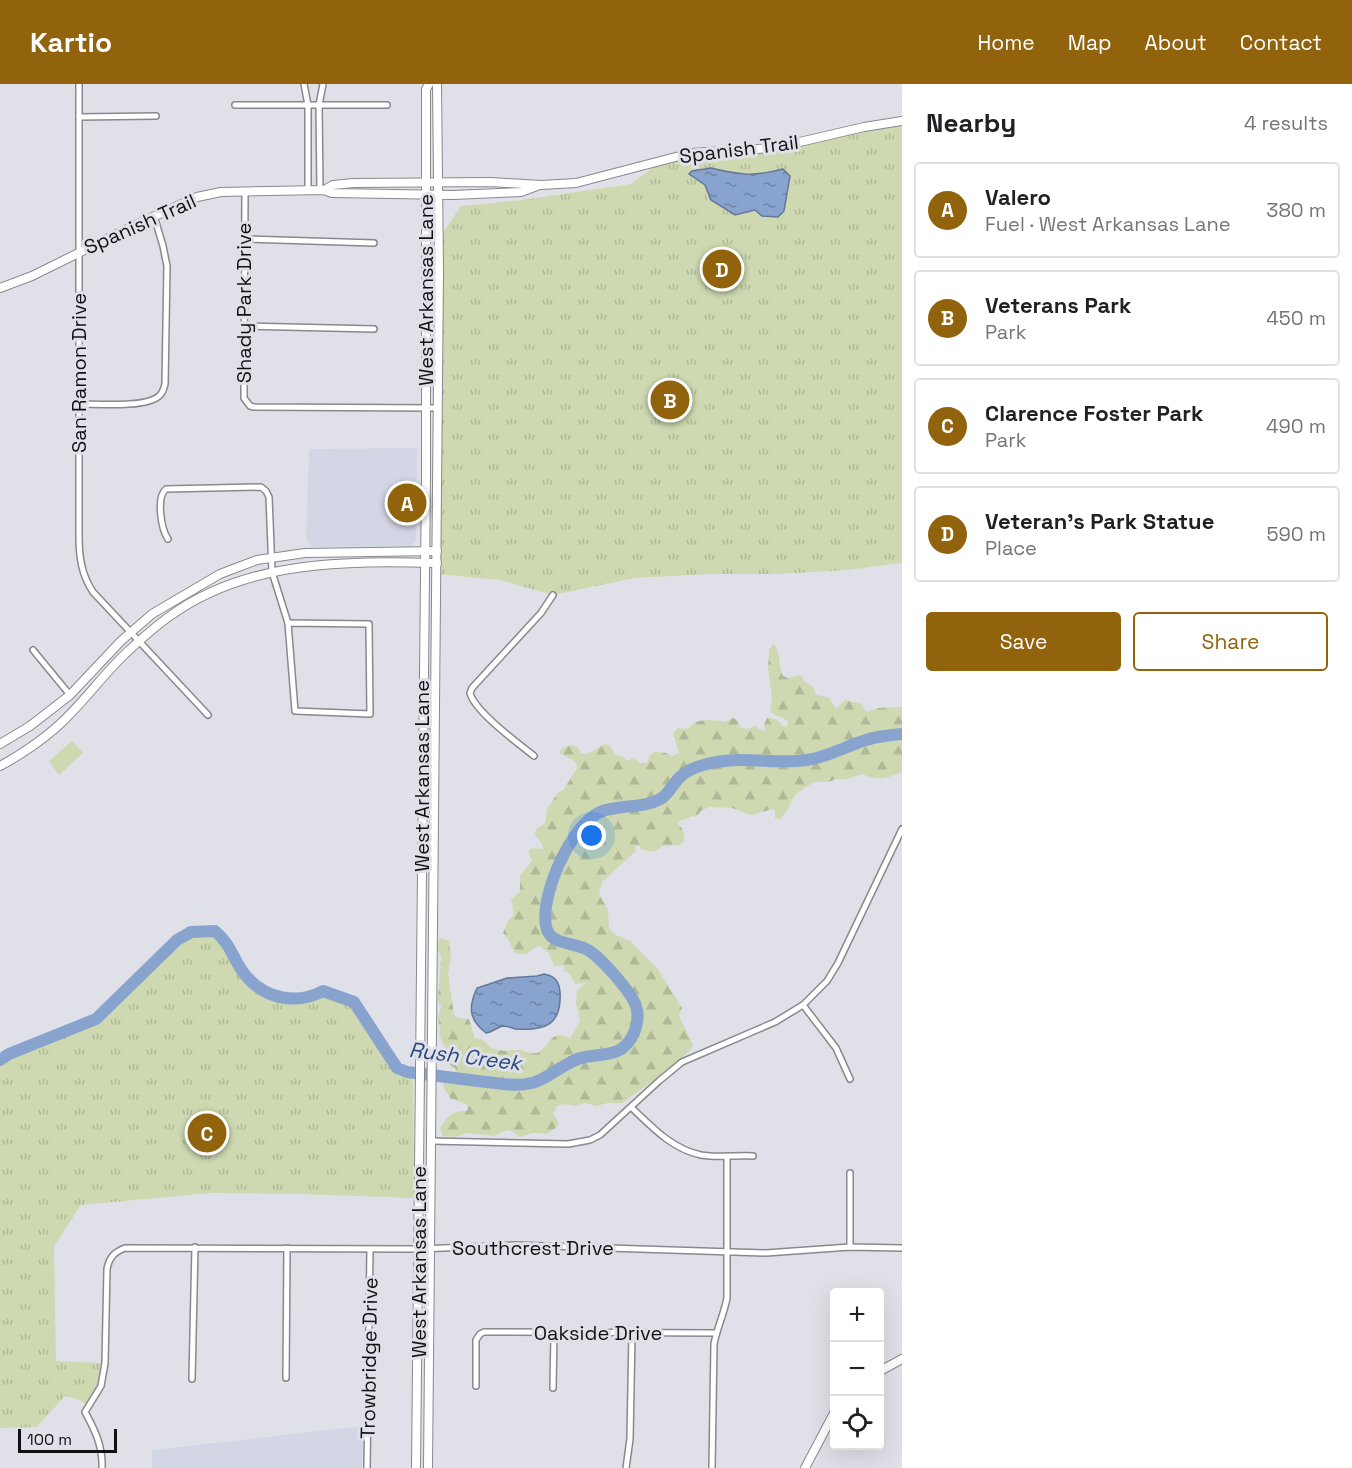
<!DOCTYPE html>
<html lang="en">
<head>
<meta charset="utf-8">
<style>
  :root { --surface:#fff; --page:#f2f2f2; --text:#202124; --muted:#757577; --line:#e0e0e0; --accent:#90630c }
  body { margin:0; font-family:"Space Grotesk",sans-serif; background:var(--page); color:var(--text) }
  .controls { position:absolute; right:18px; bottom:18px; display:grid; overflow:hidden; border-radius:6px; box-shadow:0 6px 24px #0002 }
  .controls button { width:54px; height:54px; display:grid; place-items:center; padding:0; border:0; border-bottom:2px solid var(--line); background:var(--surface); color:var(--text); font:30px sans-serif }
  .scale { position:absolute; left:18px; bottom:15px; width:99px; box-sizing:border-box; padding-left:6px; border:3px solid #101113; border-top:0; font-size:16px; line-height:21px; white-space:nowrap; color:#101113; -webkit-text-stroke:4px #e0e1e8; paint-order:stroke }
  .you { position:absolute; left:592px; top:752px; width:21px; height:21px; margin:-15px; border:4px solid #fff; border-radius:50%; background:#1a73e8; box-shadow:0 0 0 9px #1a73e833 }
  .badge { display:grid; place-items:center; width:39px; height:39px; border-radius:50%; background:var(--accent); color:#fff; font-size:20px; font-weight:700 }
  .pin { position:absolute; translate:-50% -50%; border:3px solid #fff; box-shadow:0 2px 6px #0006 }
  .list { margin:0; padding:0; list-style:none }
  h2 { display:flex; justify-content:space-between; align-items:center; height:78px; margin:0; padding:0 24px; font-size:26px }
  h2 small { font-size:20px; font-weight:400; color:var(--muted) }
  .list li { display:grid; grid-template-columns:39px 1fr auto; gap:18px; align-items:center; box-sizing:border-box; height:96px; margin:0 12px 12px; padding:0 12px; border:2px solid var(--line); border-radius:6px }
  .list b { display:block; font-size:22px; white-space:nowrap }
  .list p { margin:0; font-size:20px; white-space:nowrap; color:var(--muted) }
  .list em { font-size:20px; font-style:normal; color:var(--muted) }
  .actions { display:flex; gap:12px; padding:18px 24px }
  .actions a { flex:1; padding:14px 0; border:2px solid var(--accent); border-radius:6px; text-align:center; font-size:21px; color:var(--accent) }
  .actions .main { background:var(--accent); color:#fff }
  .icon { flex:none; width:33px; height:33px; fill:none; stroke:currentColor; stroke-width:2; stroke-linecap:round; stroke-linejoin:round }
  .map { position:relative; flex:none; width:902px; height:1384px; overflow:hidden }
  header { display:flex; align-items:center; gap:36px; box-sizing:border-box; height:84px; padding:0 30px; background:var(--accent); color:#fff }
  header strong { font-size:28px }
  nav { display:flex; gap:33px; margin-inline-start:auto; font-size:21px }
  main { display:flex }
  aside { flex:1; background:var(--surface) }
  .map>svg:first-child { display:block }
  .built { fill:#d3d6e4 }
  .grass { fill:#ced9b1 }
  .forest { fill:url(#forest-firs) }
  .park { fill:url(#park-tufts) }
  .water { fill:url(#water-ripples); stroke:#657797; stroke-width:1.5 }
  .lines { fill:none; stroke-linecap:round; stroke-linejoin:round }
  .river { stroke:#89a3cf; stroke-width:12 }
  .street-casing { stroke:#88898f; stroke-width:8 }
  .secondary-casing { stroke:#88898f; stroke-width:10 }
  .street { stroke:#fff; stroke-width:5 }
  .secondary { stroke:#fff; stroke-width:8 }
  .labels { text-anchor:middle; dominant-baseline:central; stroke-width:6; stroke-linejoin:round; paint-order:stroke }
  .street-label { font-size:20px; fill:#101113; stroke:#e0e1e8 }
  .water-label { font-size:21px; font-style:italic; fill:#27487e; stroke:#e0e1e8 }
</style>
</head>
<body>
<header>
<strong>Kartio</strong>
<nav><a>Home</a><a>Map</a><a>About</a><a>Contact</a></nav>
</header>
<main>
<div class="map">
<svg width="902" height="1384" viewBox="0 0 902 1384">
  <defs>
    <pattern id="forest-firs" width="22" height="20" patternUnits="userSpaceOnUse" patternTransform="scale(1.5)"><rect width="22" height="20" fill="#ced9b1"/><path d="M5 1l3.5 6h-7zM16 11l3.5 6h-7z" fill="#b0b997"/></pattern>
    <pattern id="park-tufts" width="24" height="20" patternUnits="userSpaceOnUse" patternTransform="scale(1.5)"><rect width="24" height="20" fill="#ced9b1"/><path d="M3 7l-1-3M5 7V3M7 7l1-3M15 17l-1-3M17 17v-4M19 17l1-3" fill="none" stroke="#b0b997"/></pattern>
    <pattern id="water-ripples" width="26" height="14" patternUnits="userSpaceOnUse" patternTransform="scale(1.5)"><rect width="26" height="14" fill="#89a3cf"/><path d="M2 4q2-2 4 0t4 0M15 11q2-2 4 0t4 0" fill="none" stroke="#6f83a7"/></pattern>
  </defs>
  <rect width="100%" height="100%" fill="#e0e1e8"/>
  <!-- built -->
  <g class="built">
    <path d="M417 364 416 457 410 462 312 463 306 456 309 365Z"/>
    <path d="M363 1342 362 1384H152V1366Z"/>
  </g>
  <!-- grass -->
  <path class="grass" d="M72 657 83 669 59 691 49 677Z"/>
  <!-- forest -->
  <path class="forest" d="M774 560C781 569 778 582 783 592L788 594 801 591 804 597 814 604 816 611 828 613 835 623 837 624 845 616 862 620 866 628 878 624 902 623V688C885 695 879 697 862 690L847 695H835C828 700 824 697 816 698 810 700 804 704 799 708 788 716 791 728 779 735L775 734V727L773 725 751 731 732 724 710 723 702 726 696 733 693 732 677 738C683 745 685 748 684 757L680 761 662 762C657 769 648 768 641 765L640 762H636L635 768 602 798 599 810 608 826 609 844 614 850 630 857 657 884 682 924 679 932 693 961C688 975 638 1006 623 1019H608L596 1022 585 1019 575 1022 562 1020 557 1022 553 1030 558 1037V1042L547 1050 533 1049 520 1053 512 1047 507 1046 494 1052 468 1049 454 1053 443 1052 440 1044C446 1033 453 1026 466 1027L468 1025 466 1020 450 1014 443 1002 445 996 455 989 456 985 444 977 446 965 439 951 440 944 438 934 441 923 438 916 441 873 436 861 440 854 449 857 451 875 448 890 454 931 458 934 469 935 475 954C487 955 486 962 495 965 502 968 511 966 518 966 524 966 530 971 536 969 549 967 550 941 570 955L580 936 576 919 577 906 586 899 575 900 569 889 564 887V882H554C549 871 552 868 538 862L526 870H519L514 868 508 855 503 849 508 837 514 831 511 815 520 808V791L532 777 528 767 533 764 543 765 542 760 535 751 536 745 545 739 547 725 557 710 564 705 577 684 576 678 560 669V667L563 664 572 661 577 663 581 669 587 670 605 660 610 662 616 671 624 673 626 677 635 674 640 679H647L650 671 655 667 666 669 672 672 679 669 673 649 678 644 688 645C694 634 713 635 724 638L733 634 737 636 741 644 748 645 755 642 765 648 764 641 767 634C774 634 778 635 782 642H788V638C782 631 776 633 770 628L772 613 768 585 769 565Z"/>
  <!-- park -->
  <g class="park">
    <path d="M902 38V479L847 486 780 490H711L635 494 553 511 500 496 437 490 440 153 461 122 522 116 631 100 664 75 821 53Z"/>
    <path d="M202 846C234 847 229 875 247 893 268 914 297 921 323 907L354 918 397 984 413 988 414 1114 299 1110 211 1109 81 1121 54 1162 56 1277 101 1279 97 1301 86 1320 77 1315 65 1312 37 1343 0 1344V976L9 970 96 935 151 882 163 868 191 848Z"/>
  </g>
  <!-- water -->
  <g class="water">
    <path d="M711 84C740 91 754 93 783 85L790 92 784 127 778 133 762 132 755 126 735 131 711 116 705 101 689 90 692 87Z"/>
    <path d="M544 890C555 892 559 897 560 908 562 941 545 947 516 945 512 944 507 942 503 942 497 943 493 948 486 949 469 936 468 923 477 904L507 894 537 892Z"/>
  </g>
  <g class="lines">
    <!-- river -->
    <path class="river" d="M0 976 9 970 96 935 177 856 191 848 215 847C233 862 233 878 247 893 266 915 297 921 323 907L354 918 397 984 407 988C431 991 455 994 478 997 496 999 515 1003 532 999 551 994 566 976 585 973 607 969 623 973 634 949 637 941 639 931 636 922 632 909 599 871 586 865 574 859 552 860 547 846 537 816 571 741 600 728 619 720 645 725 662 714 669 709 673 700 679 694 687 686 698 682 707 680 739 671 774 681 807 676 828 673 846 662 866 656 878 652 890 651 902 650"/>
    <!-- street casing -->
    <g class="street-casing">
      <g id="street">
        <path d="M79 0V451C79 472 81 490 93 508L208 631"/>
        <path d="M304 0 308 21V106"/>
        <path d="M235 21H387"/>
        <path d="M79 33 156 32"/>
        <path d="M320 106 319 21 323 0"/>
        <path d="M245 107 244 314 250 322 254 323 437 324"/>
        <path d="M245 155 374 159"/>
        <path d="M244 242 374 245"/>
        <path d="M79 320C98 320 146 324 159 312 163 309 164 304 165 300L167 182 163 162 154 132"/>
        <path d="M168 455C161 445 156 413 166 405L261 403 266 407 269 413 272 488 288 539"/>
        <path d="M288 539 369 540 370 630 295 627Z"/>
        <path d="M33 566 70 611"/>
        <path d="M534 672C518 659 475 628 470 609L472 604 541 529 553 511"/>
        <path d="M803 921 836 964 850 995"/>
        <path d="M632 1024C652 1043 672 1065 701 1071 718 1074 736 1071 753 1072"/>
        <path d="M431 1057 568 1060 590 1056 600 1051 659 997 682 978 775 938 803 921 827 897 838 879 902 745"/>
        <path d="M850 1163V1089"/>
        <path d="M286 1294 287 1164"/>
        <path d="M192 1295 195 1163"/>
        <path d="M476 1302V1256L480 1250 484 1248 716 1249"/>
        <path d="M553 1304 554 1249"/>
        <path d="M102 1384C103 1363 95 1346 85 1328L101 1302 105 1279 107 1185C109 1174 114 1168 125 1164L419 1165 515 1161 766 1169 850 1163 902 1164"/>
        <path d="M367 1384 370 1165"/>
        <path d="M626 1384 630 1355 632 1250"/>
        <path d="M712 1384 714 1260C717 1244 724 1230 727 1214V1072"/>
      </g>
    </g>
    <!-- secondary casing -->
    <g class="secondary-casing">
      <g id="secondary">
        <path d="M324 106 333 101 354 99 491 98 541 101 576 99 691 69 774 64 864 43 902 37"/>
        <path d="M0 204 32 192 135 141 197 113 221 108 324 106 332 109 453 111 521 108 537 102"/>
        <path d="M0 660 30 642 70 611 121 557 152 530 220 490 257 476 305 469 437 467"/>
        <path d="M0 682C19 672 44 655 60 640 83 619 102 592 125 570 139 557 154 543 170 532 247 476 346 477 437 479"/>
        <path d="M880 1287 902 1275"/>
        <path d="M416 1384 426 393V5L429 0"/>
        <path d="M428 1384 439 187 437 0"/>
        <path d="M805 1384 834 1329"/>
      </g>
    </g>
    <!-- street -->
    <use href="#street" class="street"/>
    <!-- secondary -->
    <use href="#secondary" class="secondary"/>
  </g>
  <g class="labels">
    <!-- street labels -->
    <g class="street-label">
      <text transform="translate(739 65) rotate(-7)">Spanish Trail</text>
      <text transform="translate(140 140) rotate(-24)">Spanish Trail</text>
      <text transform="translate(426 206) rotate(-90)">West Arkansas Lane</text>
      <text transform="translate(244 219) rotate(-90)">Shady Park Drive</text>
      <text transform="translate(79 289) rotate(-90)">San Ramon Drive</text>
      <text transform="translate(422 692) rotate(-90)">West Arkansas Lane</text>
      <text x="533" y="1164">Southcrest Drive</text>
      <text transform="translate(419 1178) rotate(-90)">West Arkansas Lane</text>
      <text x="598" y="1249">Oakside Drive</text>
      <text transform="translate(369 1274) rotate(-89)">Trowbridge Drive</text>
    </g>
    <!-- water labels -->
    <g class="water-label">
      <text transform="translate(465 972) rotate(7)">Rush Creek</text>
    </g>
  </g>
</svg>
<div class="controls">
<button>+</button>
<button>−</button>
<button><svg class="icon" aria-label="locate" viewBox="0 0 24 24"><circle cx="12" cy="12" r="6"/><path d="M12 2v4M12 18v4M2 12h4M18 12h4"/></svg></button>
</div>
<div class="scale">100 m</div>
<div class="you"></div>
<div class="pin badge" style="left:407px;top:419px">A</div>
<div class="pin badge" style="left:670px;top:316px">B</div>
<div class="pin badge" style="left:207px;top:1049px">C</div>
<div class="pin badge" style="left:722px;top:185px">D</div>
</div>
<aside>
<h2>Nearby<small>4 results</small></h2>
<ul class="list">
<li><span class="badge">A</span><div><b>Valero</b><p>Fuel · West Arkansas Lane</p></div><em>380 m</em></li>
<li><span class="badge">B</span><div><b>Veterans Park</b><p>Park</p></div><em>450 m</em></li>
<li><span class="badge">C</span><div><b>Clarence Foster Park</b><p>Park</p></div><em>490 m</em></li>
<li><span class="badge">D</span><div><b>Veteran's Park Statue</b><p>Place</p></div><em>590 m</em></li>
</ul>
<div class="actions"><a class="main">Save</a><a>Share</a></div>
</aside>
</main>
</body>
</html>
